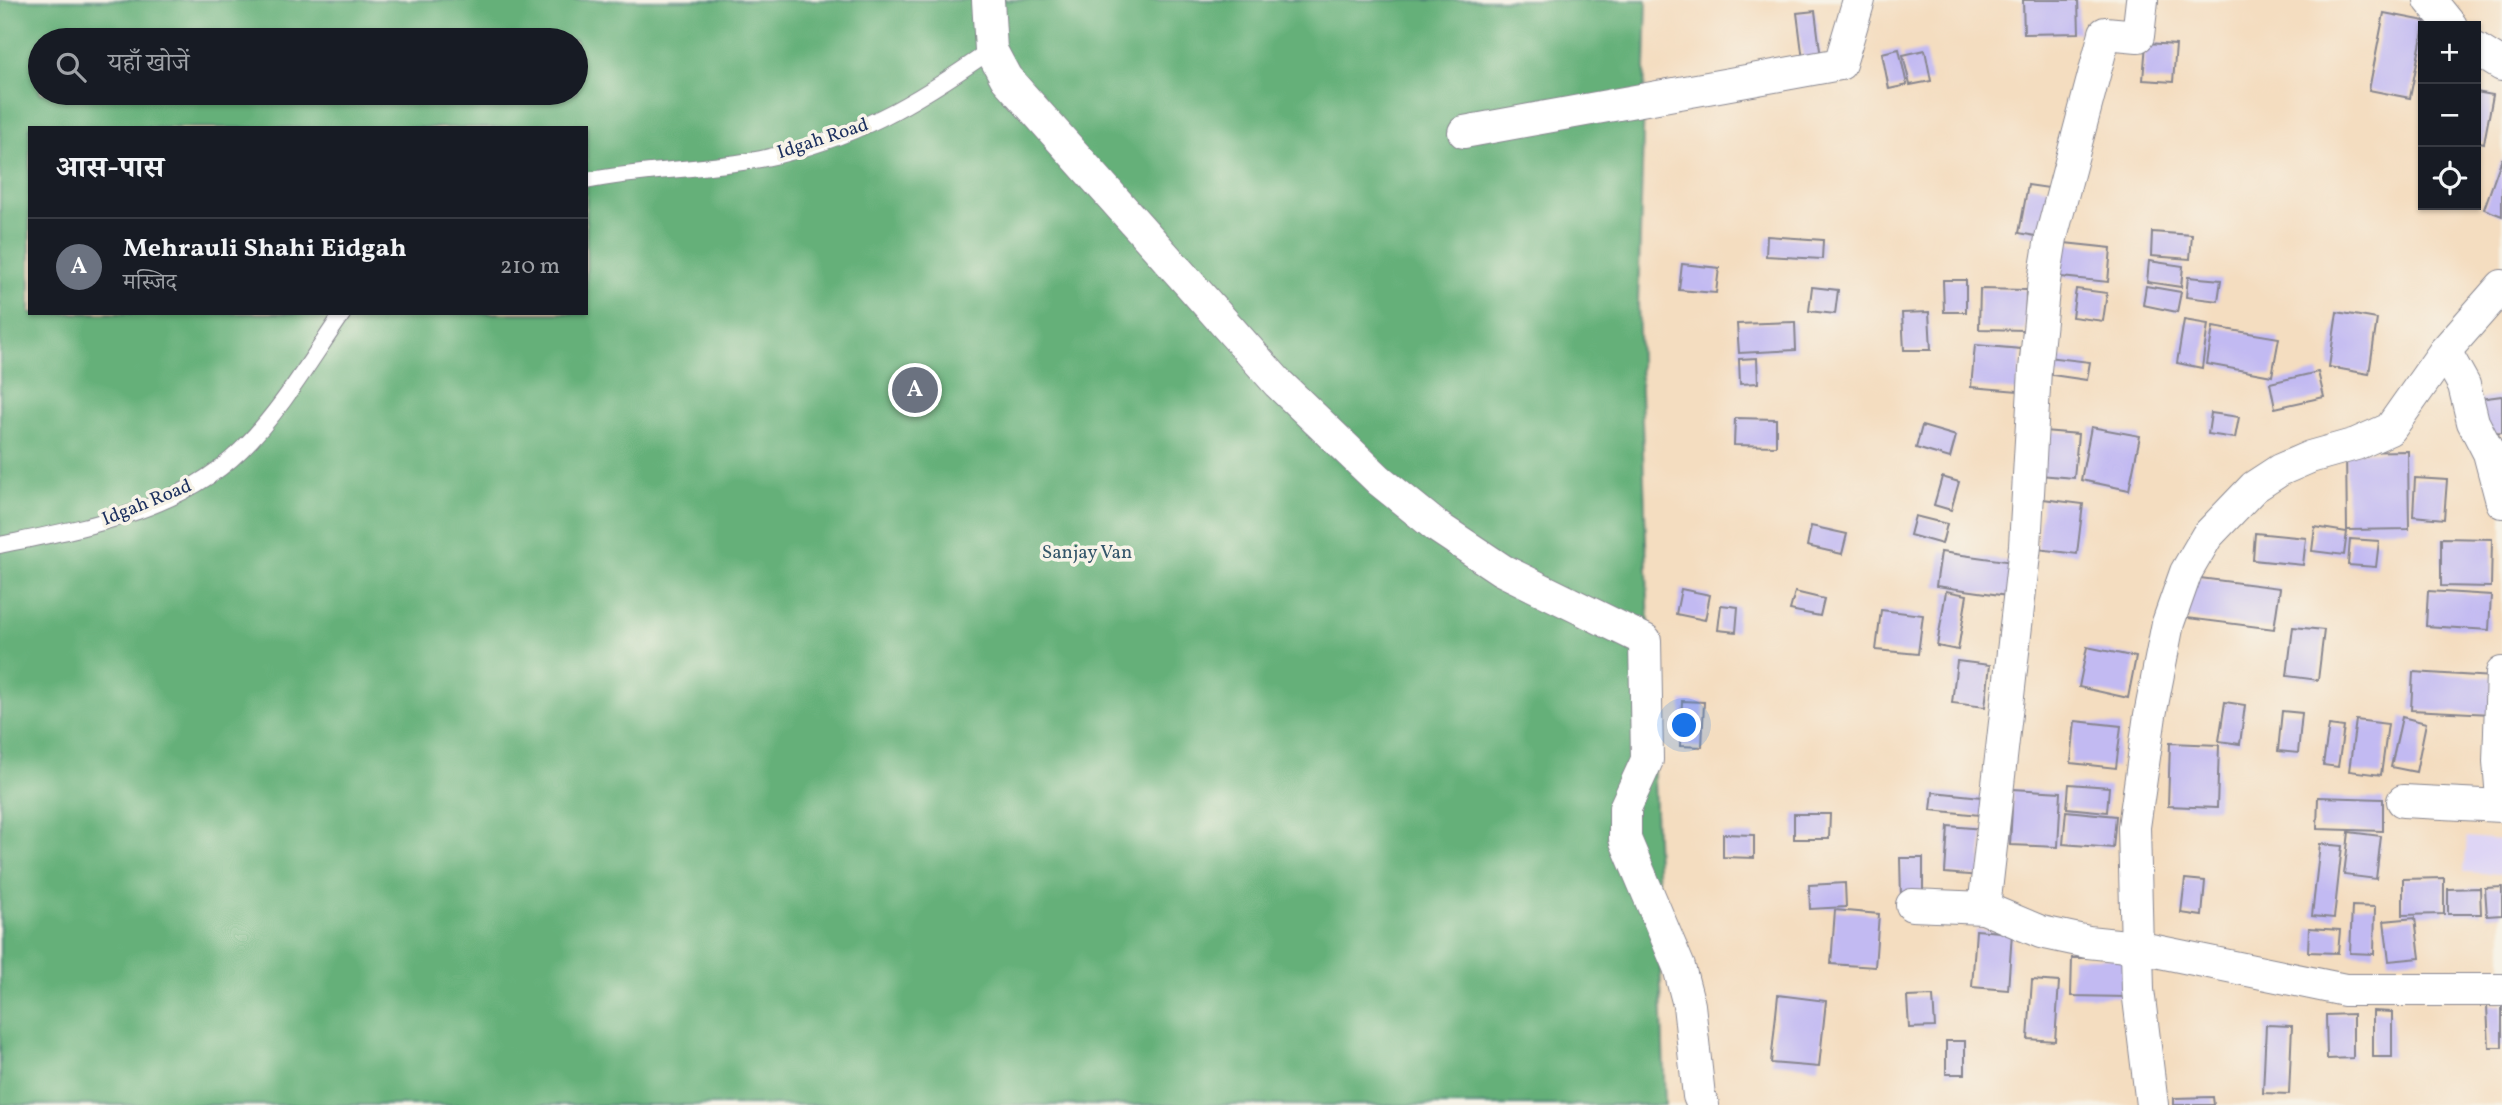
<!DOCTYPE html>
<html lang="hi">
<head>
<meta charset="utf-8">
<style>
  :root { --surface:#171b24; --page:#242831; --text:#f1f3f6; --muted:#9ea1a6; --line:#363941; --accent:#c8321e }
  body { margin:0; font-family:Vollkorn,"Noto Serif Devanagari",serif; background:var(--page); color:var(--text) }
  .controls { position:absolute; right:21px; top:21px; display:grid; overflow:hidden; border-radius:0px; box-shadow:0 2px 5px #0004 }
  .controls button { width:63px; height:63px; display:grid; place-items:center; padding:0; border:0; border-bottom:2px solid var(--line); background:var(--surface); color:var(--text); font:35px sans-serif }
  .you { position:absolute; left:1685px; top:726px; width:24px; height:24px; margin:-18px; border:5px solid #fff; border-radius:50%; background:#1a73e8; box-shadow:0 0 0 10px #1a73e833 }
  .badge { display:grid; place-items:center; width:46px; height:46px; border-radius:50%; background:var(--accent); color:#fff; font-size:23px; font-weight:700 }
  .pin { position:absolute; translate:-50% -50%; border:4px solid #fff; box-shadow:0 2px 7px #0006 }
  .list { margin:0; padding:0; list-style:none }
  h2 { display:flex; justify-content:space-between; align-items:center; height:91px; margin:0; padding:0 28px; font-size:30px }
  h2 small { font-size:23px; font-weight:400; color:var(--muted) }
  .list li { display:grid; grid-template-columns:46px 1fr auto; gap:21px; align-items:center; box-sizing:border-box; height:98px; padding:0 28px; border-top:2px solid var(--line) }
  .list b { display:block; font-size:26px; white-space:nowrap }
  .list p { margin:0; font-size:23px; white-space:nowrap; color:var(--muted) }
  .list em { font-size:23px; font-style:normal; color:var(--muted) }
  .icon { flex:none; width:38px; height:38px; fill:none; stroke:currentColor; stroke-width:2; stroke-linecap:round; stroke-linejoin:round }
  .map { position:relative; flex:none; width:2502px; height:1105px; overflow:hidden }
  .search { position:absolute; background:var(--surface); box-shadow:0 2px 5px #0004; left:28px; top:28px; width:560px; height:77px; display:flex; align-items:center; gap:18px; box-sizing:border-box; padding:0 24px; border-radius:38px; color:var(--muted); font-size:26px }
  .panel { position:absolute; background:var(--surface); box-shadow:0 2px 5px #0004; left:28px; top:126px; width:560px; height:189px; border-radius:0px }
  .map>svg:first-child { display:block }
  .built { fill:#ded5f5 }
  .forest { fill:#65b079; stroke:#40706c; stroke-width:2; fill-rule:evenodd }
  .building { fill:#c2baf2 }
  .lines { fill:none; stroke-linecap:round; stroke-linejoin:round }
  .service-casing { stroke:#88868f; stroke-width:18 }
  .minor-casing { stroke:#88868f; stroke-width:34 }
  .service { stroke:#fff; stroke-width:16 }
  .minor { stroke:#fff; stroke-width:32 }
  .labels { text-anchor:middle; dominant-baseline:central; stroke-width:7; stroke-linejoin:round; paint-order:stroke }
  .street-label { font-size:19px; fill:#1b2f5e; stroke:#f7f3e8 }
  .park-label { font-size:19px; fill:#33566a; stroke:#f7f3e8 }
</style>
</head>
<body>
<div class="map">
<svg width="2502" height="1105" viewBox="0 0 2502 1105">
  <rect width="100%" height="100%" fill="#f7f3e8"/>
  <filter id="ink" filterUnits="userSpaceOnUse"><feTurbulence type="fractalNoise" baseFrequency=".0143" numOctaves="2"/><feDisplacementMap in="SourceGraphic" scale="14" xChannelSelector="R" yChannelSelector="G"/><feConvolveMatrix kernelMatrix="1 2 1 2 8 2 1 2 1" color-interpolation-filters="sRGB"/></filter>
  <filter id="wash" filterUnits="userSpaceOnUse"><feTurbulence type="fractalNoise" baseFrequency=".00686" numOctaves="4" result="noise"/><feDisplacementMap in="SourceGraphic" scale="28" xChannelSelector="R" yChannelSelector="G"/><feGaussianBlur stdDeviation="1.57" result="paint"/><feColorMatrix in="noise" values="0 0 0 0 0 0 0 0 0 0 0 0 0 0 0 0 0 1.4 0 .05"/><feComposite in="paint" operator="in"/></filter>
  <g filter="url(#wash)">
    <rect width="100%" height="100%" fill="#f4ddc0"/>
    <!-- built -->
    <path class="built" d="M2467 837 2501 840V874L2464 872Z"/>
    <!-- forest -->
    <path class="forest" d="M0 0H1647L1638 303 1665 1105H0ZM40 40H576V93H40ZM30 128H586V313H30Z"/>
    <g id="blocks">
      <!-- building -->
      <g class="building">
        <path d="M2023 0H2078L2079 33 2024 34Z"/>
        <path d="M1815 11 1821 58 1803 60 1797 13Z"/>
        <path d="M2384 13 2425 21 2410 98 2369 90Z"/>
        <path d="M2146 43 2176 45 2173 82 2143 80Z"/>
        <path d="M1899 49 1907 85 1889 89 1882 53Z"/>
        <path d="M1925 50 1931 81 1910 85 1903 55Z"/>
        <path d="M2476 92 2493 95 2484 143 2476 141Z"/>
        <path d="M2502 158V216L2484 209Z"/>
        <path d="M2028 185 2049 188 2041 237 2019 233Z"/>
        <path d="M2152 232 2192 235 2190 259 2151 256Z"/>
        <path d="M1767 236 1823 240 1822 259 1766 256Z"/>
        <path d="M2055 242 2111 248 2108 282 2052 276Z"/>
        <path d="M2149 261 2183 266 2181 287 2147 282Z"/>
        <path d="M1682 264 1719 268 1716 293 1679 290Z"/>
        <path d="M2188 277 2221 280 2218 301 2186 297Z"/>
        <path d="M1943 280H1966V312H1944Z"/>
        <path d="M2146 286 2181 292 2177 312 2143 305Z"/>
        <path d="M1812 287 1838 290 1835 314 1809 311Z"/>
        <path d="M1980 289 2026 290 2025 330 1979 329Z"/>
        <path d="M2076 289 2107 293 2103 321 2072 317Z"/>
        <path d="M1929 312 1931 350H1904L1902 313Z"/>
        <path d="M2337 312 2377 319 2369 374 2329 367Z"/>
        <path d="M2184 320 2208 324 2202 368 2177 363Z"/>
        <path d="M1795 322 1796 350 1739 353 1737 324Z"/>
        <path d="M2213 327 2279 338 2272 376 2207 364Z"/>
        <path d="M1975 345 2021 349 2018 391 1971 387Z"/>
        <path d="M2047 357 2090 362 2087 380 2045 374Z"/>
        <path d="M1757 358 1758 383 1740 384 1739 359Z"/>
        <path d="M2318 372 2324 397 2275 408 2270 383Z"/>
        <path d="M2502 396V433L2484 435 2479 399Z"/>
        <path d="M2211 413 2239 417 2235 438 2208 434Z"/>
        <path d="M1735 418 1776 419V446L1734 445Z"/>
        <path d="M1922 426 1956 436 1950 458 1916 448Z"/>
        <path d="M2091 427 2140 436 2129 490 2081 480Z"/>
        <path d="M2044 431 2078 434 2074 478 2040 475Z"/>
        <path d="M2408 451 2409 529 2347 530 2346 452Z"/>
        <path d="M1942 477 1959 482 1951 510 1934 505Z"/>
        <path d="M2415 478 2447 480 2444 519 2413 516Z"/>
        <path d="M2043 499 2083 504 2077 554 2037 549Z"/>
        <path d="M1915 516 1947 524 1942 544 1910 535Z"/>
        <path d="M1811 526 1847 534 1842 554 1807 546Z"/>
        <path d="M2315 527 2347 532 2344 555 2312 551Z"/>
        <path d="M2255 533 2306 538 2303 565 2253 560Z"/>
        <path d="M2441 538 2492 539 2491 587 2441 586Z"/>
        <path d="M2350 539 2379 541 2376 567 2348 565Z"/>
        <path d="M1941 552 2020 563 2015 597 1936 586Z"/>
        <path d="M2192 577 2280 588 2274 629 2187 618Z"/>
        <path d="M1681 589 1710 595 1705 620 1676 614Z"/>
        <path d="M1946 591 1967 595 1958 650 1937 646Z"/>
        <path d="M2428 591 2491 595 2489 630 2426 626Z"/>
        <path d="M1795 592 1824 599 1820 616 1790 610Z"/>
        <path d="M1721 605 1738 607 1736 632 1718 630Z"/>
        <path d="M1881 610 1923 615 1918 654 1876 650Z"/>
        <path d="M2293 627 2324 630 2318 680 2287 676Z"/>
        <path d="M2087 647 2136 657 2128 698 2079 687Z"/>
        <path d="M1957 661 1990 665 1985 707 1952 703Z"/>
        <path d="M2413 672 2493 677 2491 714 2411 710Z"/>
        <path d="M1682 701 1704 702 1702 747 1680 746Z"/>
        <path d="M2225 702 2245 705 2240 744 2219 741Z"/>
        <path d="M2282 711 2302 713 2298 753 2278 751Z"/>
        <path d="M2402 717 2426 723 2416 772 2391 767Z"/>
        <path d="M2356 720 2388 724 2381 775 2349 771Z"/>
        <path d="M2075 721 2121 726 2116 768 2071 763Z"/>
        <path d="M2329 725 2344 727 2338 767 2323 765Z"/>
        <path d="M2170 743 2219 745 2217 808 2168 806Z"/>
        <path d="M2069 784 2109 787 2107 812 2067 808Z"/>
        <path d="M2013 789 2061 792 2058 847 2010 845Z"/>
        <path d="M1933 792 1991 798 1989 816 1931 810Z"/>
        <path d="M2318 797 2383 799V831L2317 829Z"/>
        <path d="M2066 811 2116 816 2113 848 2063 844Z"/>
        <path d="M1794 814H1830L1829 839H1794Z"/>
        <path d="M1948 826 1983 829 1980 876 1945 873Z"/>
        <path d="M2349 832 2381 836 2376 879 2344 875Z"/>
        <path d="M1723 834 1754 835V858L1723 857Z"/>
        <path d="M2320 844 2342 846 2334 918 2312 916Z"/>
        <path d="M1900 858H1923V897H1901Z"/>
        <path d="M2444 878V914L2403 915V879Z"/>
        <path d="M2185 879 2205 881 2202 916 2181 913Z"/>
        <path d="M1845 883 1846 907 1810 909 1809 885Z"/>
        <path d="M2502 887V915L2487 916 2485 888Z"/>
        <path d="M2480 888 2481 914H2448V889Z"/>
        <path d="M2352 906 2375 907 2374 954 2350 953Z"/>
        <path d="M1835 910 1879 914 1875 967 1831 964Z"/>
        <path d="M2415 918 2420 958 2389 961 2384 921Z"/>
        <path d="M2309 928 2340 930 2338 953 2308 952Z"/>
        <path d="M1976 930 2012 933 2008 990 1972 987Z"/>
        <path d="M2072 958H2129L2128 997 2071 996Z"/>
        <path d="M2032 980 2059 982 2055 1041 2028 1039Z"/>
        <path d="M1778 995 1826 1001 1819 1067 1771 1063Z"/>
        <path d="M1933 996 1935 1027 1909 1028 1907 997Z"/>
        <path d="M2502 1005V1047H2489L2487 1006Z"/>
        <path d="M2373 1011 2392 1012V1057H2373Z"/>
        <path d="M2353 1014V1058L2327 1059 2326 1015Z"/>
        <path d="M2266 1025 2292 1026 2289 1094 2263 1093Z"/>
        <rect x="1946" y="1041" width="19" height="33"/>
        <path d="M2213 1097 2214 1105H2174V1098Z"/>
      </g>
    </g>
  </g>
  <g filter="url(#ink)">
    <use href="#blocks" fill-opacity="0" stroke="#88868f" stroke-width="2"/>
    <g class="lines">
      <!-- service casing -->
      <g class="service-casing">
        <g id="service">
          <path d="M586 181C644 169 704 170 761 159 855 139 914 104 991 50"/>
          <path d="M0 545C82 528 178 512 241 450 281 411 311 359 343 313"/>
        </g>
      </g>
      <!-- minor casing -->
      <g class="minor-casing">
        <g id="minor">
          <path d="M988 0 991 50 1006 78 1278 383 1379 480 1436 526 1502 570 1645 640 1647 760 1625 808V839L1679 967 1689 1005 1699 1096 1703 1105"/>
          <path d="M2430 0 2451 26"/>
          <path d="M2476 49 2502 65"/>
          <path d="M1464 132 1840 64 1859 0"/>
          <path d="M2445 351 2464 385 2473 422 2489 453 2502 502"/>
          <path d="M2502 673 2499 761 2502 799"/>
          <path d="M2403 801 2502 806"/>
          <path d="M1912 905 1984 908 2025 546 2035 370 2044 281 2051 238 2105 33 2138 36 2142 0"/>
          <path d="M1984 908 2041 932 2088 942 2136 947 2345 990H2502"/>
          <path d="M2152 1105 2138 990 2134 827 2150 715 2168 623 2186 572 2207 536 2254 487 2280 470 2310 457 2356 444 2390 429 2445 351 2502 286"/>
        </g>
      </g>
      <!-- service -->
      <use href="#service" class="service"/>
      <!-- minor -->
      <use href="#minor" class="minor"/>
    </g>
  </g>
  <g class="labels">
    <!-- street labels -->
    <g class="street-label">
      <text transform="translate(823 139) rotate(-18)">Idgah Road</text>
      <text transform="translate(147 503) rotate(-22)">Idgah Road</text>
    </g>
    <!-- park labels -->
    <g class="park-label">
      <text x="1087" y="553">Sanjay Van</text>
    </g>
  </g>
</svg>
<div class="controls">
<button>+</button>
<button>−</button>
<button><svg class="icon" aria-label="locate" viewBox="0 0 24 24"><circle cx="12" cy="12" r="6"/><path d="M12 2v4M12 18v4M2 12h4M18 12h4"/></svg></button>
</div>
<div class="you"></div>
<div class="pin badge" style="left:915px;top:390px;background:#6b7280">A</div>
<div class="search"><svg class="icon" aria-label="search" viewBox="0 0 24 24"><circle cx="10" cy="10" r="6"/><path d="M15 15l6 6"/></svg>यहाँ खोजें</div>
<section class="panel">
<h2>आस-पास<small></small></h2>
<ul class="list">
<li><span class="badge" style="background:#6b7280">A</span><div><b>Mehrauli Shahi Eidgah</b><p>मस्जिद</p></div><em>210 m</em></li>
</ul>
</section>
</div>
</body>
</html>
